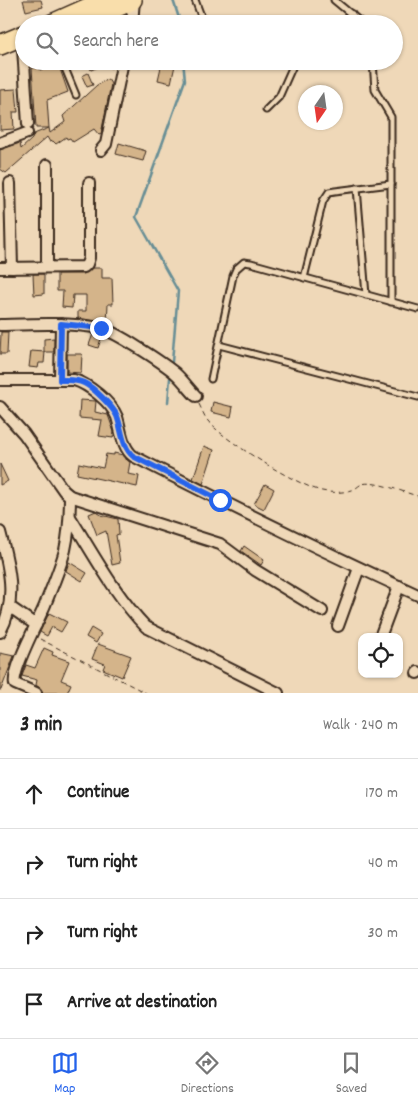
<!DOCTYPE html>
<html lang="en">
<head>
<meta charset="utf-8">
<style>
  :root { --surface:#fff; --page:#f6f6f6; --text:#222; --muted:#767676; --line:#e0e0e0; --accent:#2563eb }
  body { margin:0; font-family:Dekko,sans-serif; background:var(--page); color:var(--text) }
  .controls { position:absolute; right:15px; bottom:15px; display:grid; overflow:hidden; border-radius:10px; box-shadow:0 1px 4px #0004 }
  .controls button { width:45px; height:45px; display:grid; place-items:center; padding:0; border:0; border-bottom:1px solid var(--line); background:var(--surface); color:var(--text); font:25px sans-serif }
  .compass { position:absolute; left:298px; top:85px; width:45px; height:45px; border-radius:50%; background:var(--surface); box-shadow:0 1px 4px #0004; rotate:193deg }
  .stop { position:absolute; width:15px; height:15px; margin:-11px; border:4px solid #2563eb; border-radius:50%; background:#fff }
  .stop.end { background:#2563eb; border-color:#fff; box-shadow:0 1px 5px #0008 }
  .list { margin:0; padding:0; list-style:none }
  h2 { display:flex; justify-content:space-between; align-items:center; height:65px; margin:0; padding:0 20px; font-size:21px }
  h2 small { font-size:16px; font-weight:400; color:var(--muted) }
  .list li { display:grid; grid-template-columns:32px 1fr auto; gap:15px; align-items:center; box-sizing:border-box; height:70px; padding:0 20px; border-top:1px solid var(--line) }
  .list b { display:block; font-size:19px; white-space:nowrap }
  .list em { font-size:16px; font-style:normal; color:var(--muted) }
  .icon { flex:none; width:28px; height:28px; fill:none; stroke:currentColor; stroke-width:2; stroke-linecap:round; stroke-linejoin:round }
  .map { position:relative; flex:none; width:418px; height:693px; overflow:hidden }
  .search { position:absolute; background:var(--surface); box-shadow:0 1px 4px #0004; left:15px; right:15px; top:15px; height:55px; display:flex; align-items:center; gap:12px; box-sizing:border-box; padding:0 18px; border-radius:28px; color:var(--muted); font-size:19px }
  .sheet { height:345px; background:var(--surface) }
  nav { display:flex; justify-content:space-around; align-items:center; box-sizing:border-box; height:70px; border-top:1px solid var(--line); background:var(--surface); font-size:14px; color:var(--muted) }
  nav a { display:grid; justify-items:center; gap:2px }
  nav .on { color:var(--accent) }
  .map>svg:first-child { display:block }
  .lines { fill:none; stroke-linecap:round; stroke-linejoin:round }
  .stream { stroke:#678e95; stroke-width:2.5 }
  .building { fill:#d4b48a; stroke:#3b2a1e }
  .lane-casing { stroke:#3b2a1e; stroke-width:9 }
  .street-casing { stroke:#3b2a1e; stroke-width:14 }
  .highway-casing { stroke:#3b2a1e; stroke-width:22 }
  .path { stroke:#3b2a1e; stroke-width:1; stroke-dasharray:5 4; stroke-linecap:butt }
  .lane { stroke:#efd8b8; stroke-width:5 }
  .street { stroke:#efd8b8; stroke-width:10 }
  .highway { stroke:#f9deab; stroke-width:19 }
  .route { stroke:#2563eb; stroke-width:6 }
</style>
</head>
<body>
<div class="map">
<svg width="418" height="693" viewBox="0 0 418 693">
  <rect width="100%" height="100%" fill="#efd8b8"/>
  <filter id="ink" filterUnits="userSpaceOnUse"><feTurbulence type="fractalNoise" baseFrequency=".02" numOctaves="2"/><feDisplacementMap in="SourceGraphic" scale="10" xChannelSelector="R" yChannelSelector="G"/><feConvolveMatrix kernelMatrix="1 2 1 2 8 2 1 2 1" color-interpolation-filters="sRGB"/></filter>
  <g filter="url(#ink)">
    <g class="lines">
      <!-- stream -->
      <g class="stream">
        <path d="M173 0 181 24"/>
        <path d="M172 362 178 291 136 217 185 80 183 61"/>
        <path d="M168 402 170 378"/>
      </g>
    </g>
    <!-- building -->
    <g class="building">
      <path d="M23 0H41L43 7 26 11Z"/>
      <path d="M88 61H116L115 67 110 68 108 63 91 70Z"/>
      <path d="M149 61H176L171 83 158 80 161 67 149 65Z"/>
      <path d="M58 63 68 92 47 100 49 128H36L32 68 40 67V70Z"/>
      <path d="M88 73 93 85 87 87 82 76Z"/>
      <path d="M108 79 111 84 101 134 99 135 94 129 73 142 70 138 67 139 66 137 56 144 53 141 50 142 47 137 6 173 0 169V150L20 143 21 149 32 139 34 134 49 128 50 133 65 122 63 116 97 85Z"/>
      <path d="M16 89 18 112H13L14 129 0 130V90Z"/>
      <path d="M119 143 146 151 143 161 116 154Z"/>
      <path d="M92 268H102V278H112L113 304H108L107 323 78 318V311H86V295H73L72 308 62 307 63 291H57V274H84Z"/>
      <path d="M33 274H44V294L34 295Z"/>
      <path d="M1 332H8L7 354H0Z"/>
      <path d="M93 334 102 336 98 348 89 345Z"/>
      <path d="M54 338V352H44V339Z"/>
      <path d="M31 351 45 352 44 363H39L38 368 29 367Z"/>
      <path d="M67 354H82L81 373 67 372Z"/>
      <path d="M80 400 96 401 95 412 108 415 114 432 113 438 99 436 102 420 79 418Z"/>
      <path d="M213 402 233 407 231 417 211 412Z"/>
      <path d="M204 446 214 450 203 484 193 479Z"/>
      <path d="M114 453 123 455V457L130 462 128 474 139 476 137 487 77 474 79 463 103 468 106 454 114 455Z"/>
      <path d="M0 464 8 481 0 485Z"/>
      <path d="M265 484 274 489 264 509 254 504Z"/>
      <path d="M96 511 101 515 118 519 119 534 116 535 120 563 112 565 106 531 97 535 89 514Z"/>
      <path d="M244 546 264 560 261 565 241 551Z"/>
      <path d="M69 562 87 573 82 581 66 571Z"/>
      <path d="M49 613 67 622 61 632 52 627 47 636 40 632Z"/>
      <path d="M91 628 101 634 96 643 86 637Z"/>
      <path d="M98 644 131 656 122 677 103 669 105 664 92 659Z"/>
      <path d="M44 648 53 652 52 655 69 661 61 680 71 684 67 693H43L41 689 36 685 37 680 22 676 26 665 35 668Z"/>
      <path d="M0 653 14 656 1 690H0Z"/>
    </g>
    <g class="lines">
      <!-- lane casing -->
      <g class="lane-casing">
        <g id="lane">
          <path d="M195 0 204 24"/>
          <path d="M334 0 363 24"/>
          <path d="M339 24 352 14"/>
          <path d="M62 61 76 95"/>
          <path d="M373 61 375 90 391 117V302"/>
          <path d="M266 110 279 97 295 61"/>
          <path d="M357 188 366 295"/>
          <path d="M304 278 323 201 329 192 335 191 391 184"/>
          <path d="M219 345 418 397"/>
          <path d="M211 379 233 276 236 269 244 262 251 263 418 309"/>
        </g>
      </g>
      <!-- street casing -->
      <g class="street-casing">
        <g id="street">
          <path d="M132 24 134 0"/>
          <path d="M23 48 28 124"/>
          <path d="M0 143 27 133"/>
          <path d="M101 150 106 144 123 61"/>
          <path d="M10 183 12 268"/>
          <path d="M47 267V165"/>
          <path d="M0 268 84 267 87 264 89 258V183"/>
          <path d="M0 325C33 324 67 322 100 328 115 331 163 363 175 373 183 380 189 389 196 396"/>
          <path d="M60 379 61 324"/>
          <path d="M0 380H74C88 384 111 402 117 417 121 430 122 447 133 456 227 504 322 551 418 595"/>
          <path d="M0 407 24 434 64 491 70 496 220 544 255 570 322 611"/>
          <path d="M70 517C94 555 115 595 146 627L278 693"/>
          <path d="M0 532C9 566 18 600 0 632"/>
          <path d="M10 607 36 625"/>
          <path d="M338 626 359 568"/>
          <path d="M380 637 399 586"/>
          <path d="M417 673 418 672"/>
          <path d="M36 693 15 684C11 671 39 620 45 605 52 587 60 569 65 550 69 532 70 515 70 496"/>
        </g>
      </g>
      <!-- highway casing -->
      <g class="highway-casing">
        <g id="highway">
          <path d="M95 17 132 0"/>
          <path d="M52 24 106 0"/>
          <path d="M0 45 24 35"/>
        </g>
      </g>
      <!-- path -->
      <g class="path">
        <path d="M199 404C202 410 204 416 208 421 223 440 298 486 322 491 331 493 343 493 352 490 356 489 359 485 362 484 375 480 405 493 418 496"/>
        <path d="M40 639 146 693"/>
      </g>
      <!-- lane -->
      <use href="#lane" class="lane"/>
      <!-- street -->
      <use href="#street" class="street"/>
      <!-- highway -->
      <use href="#highway" class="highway"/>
    </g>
  </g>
  <g class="lines" filter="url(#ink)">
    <!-- route -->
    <path class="route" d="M101 328 61 324 60 380C68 380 76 379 84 383 93 387 113 407 117 416 122 429 122 447 133 456L220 500"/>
  </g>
</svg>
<div class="controls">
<button><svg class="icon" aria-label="locate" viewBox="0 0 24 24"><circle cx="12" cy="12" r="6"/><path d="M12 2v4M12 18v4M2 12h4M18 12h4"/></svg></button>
</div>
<svg class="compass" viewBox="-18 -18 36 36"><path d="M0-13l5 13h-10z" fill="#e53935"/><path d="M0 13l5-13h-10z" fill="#767676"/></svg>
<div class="stop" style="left:220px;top:500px"></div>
<div class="stop end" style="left:101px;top:328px"></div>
<div class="search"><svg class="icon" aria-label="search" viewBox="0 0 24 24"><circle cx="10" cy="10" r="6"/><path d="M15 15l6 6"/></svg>Search here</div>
</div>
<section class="sheet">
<h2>3 min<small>Walk · 240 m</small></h2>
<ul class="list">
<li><svg class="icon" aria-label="ahead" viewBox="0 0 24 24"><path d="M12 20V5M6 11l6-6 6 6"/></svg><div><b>Continue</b></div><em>170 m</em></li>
<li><svg class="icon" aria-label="right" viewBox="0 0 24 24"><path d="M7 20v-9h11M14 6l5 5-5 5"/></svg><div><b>Turn right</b></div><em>40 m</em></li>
<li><svg class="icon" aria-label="right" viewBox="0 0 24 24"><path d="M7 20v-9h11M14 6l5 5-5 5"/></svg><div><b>Turn right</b></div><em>30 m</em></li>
<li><svg class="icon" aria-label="arrive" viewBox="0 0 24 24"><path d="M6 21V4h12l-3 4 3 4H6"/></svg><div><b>Arrive at destination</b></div></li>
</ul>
</section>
<nav>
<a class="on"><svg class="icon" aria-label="map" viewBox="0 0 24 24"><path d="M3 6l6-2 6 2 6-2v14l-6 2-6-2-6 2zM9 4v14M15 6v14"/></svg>Map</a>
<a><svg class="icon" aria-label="directions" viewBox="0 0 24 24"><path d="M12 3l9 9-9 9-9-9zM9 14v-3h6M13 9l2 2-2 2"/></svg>Directions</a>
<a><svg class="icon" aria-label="saved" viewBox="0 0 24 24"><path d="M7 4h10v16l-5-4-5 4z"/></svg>Saved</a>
</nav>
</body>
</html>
